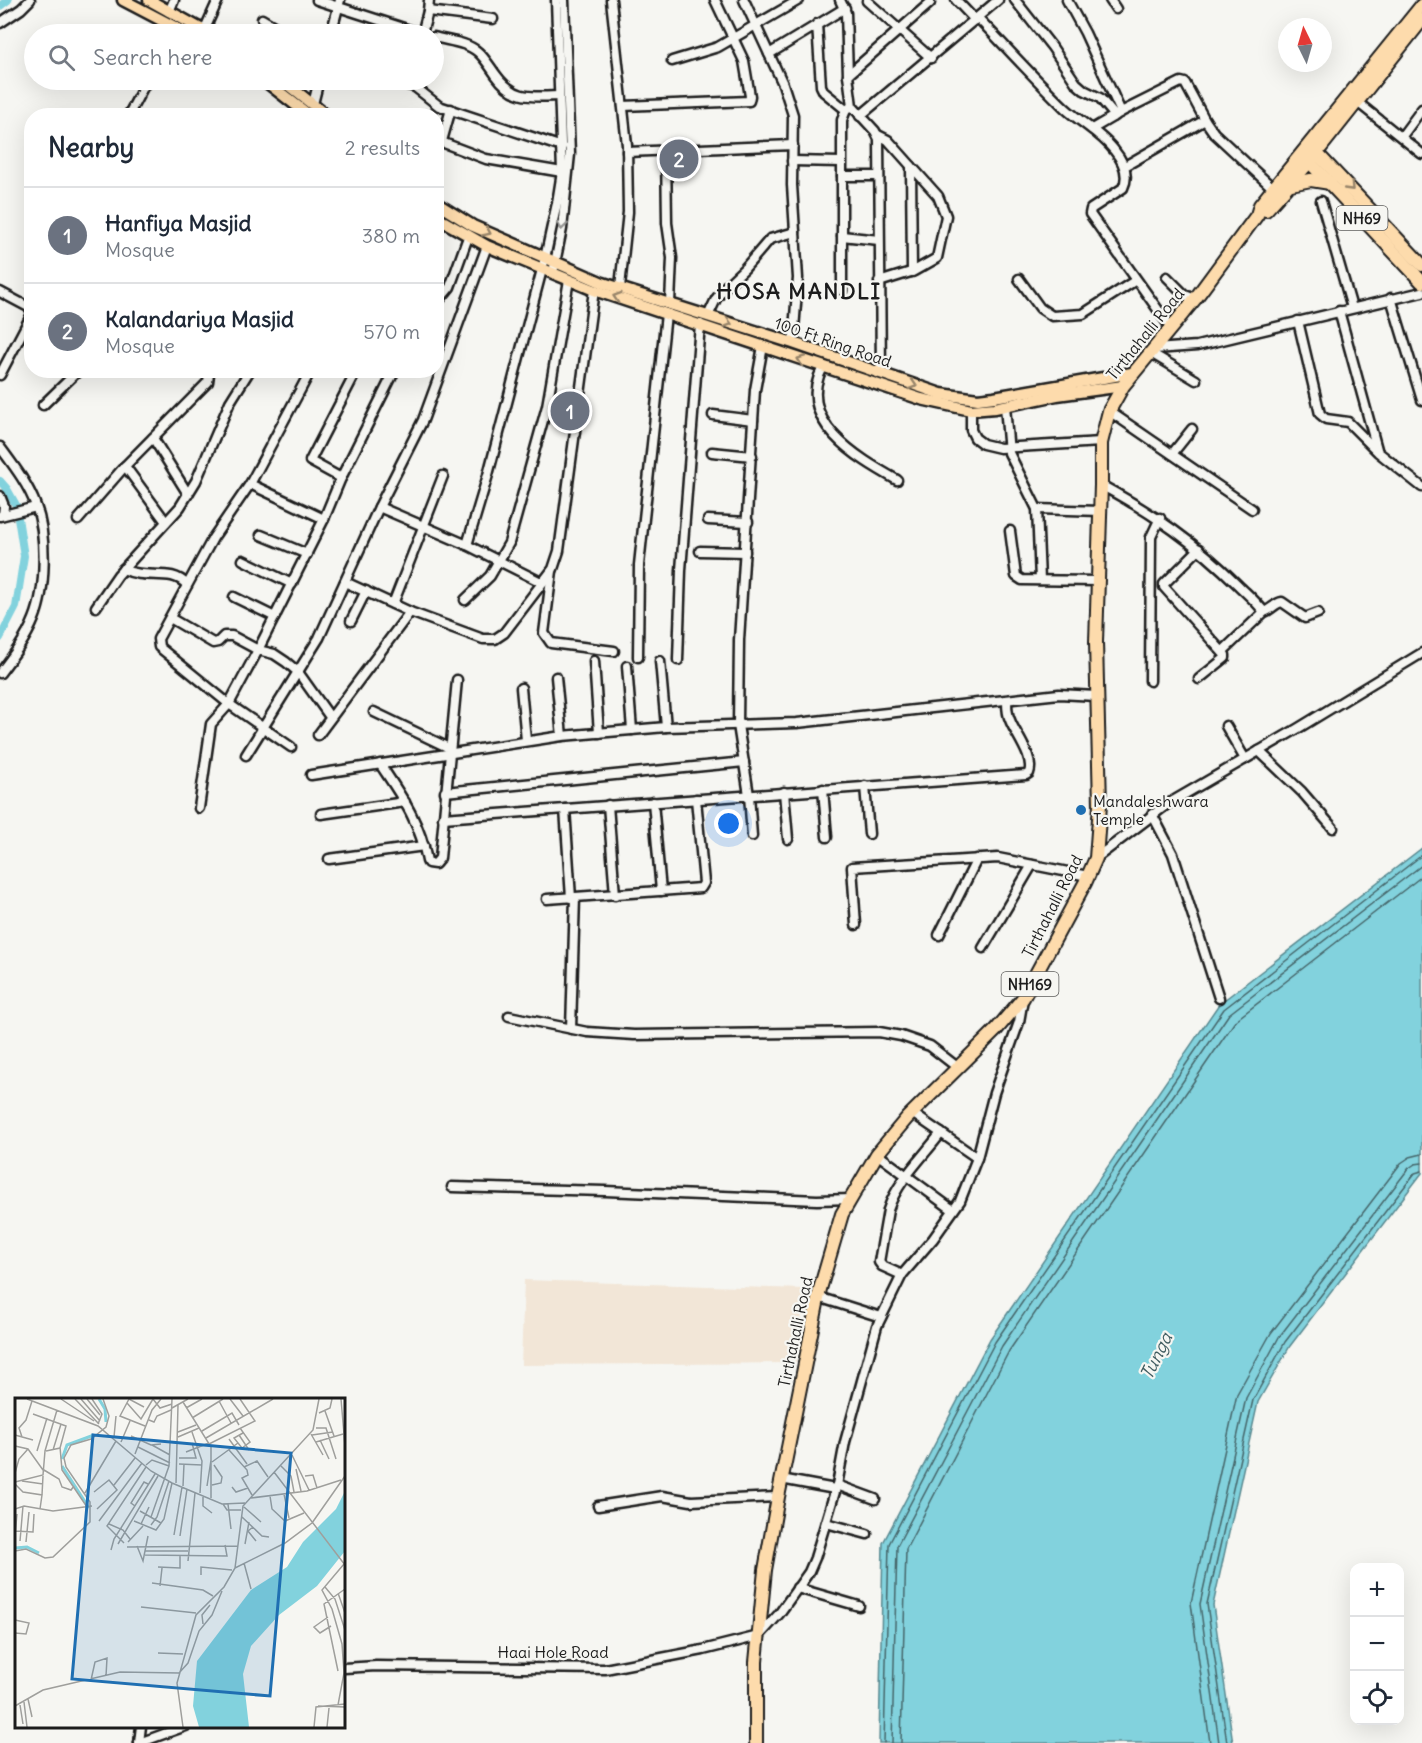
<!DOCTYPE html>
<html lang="en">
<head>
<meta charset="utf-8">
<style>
  :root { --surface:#fff; --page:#f2f2f3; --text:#1f2937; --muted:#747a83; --line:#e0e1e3; --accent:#1f6fb2 }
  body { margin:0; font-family:Delius,sans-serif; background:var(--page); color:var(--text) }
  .controls { position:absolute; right:18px; bottom:18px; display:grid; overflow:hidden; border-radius:12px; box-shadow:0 6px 24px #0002 }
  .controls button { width:54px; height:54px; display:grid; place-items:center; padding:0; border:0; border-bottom:2px solid var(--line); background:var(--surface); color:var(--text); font:30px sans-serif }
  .compass { position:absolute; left:1278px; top:18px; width:54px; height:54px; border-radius:50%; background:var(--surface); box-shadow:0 6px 24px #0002; rotate:355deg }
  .you { position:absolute; left:729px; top:824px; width:21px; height:21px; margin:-15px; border:4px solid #fff; border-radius:50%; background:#1a73e8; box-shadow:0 0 0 9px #1a73e833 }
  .badge { display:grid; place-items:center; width:39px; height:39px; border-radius:50%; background:var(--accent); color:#fff; font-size:20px; font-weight:700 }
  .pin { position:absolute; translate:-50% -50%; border:3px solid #fff; box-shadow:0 2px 6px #0006 }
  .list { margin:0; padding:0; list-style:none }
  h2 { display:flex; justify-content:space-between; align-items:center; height:78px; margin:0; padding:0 24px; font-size:26px }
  h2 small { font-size:20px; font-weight:400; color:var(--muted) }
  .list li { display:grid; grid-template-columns:39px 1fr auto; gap:18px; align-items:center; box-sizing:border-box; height:96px; padding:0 24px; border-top:2px solid var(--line) }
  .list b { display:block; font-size:22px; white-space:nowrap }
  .list p { margin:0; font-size:20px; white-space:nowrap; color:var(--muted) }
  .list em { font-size:20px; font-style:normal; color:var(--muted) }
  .icon { flex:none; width:33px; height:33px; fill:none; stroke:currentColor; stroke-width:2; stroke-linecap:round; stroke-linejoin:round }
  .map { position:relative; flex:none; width:1422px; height:1743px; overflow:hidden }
  .search { position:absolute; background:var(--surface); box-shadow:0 6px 24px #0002; left:24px; top:24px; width:420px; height:66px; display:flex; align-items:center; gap:15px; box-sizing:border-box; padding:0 21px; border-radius:33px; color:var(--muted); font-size:22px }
  .panel { position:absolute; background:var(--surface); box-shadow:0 6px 24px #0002; left:24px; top:108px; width:420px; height:270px; border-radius:24px }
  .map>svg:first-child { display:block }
  .built { fill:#f2e6d7 }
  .water { fill:#82d2dd; stroke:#598990; stroke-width:1.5 }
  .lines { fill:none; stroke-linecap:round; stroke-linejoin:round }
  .shore { stroke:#456569; stroke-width:1.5 }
  .canal { stroke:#82d2dd; stroke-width:8 }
  .minor-casing { stroke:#1c1c1c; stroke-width:13 }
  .major-casing { stroke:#1c1c1c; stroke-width:15 }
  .highway-casing { stroke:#1c1c1c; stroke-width:16 }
  .minor { stroke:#f6f6f2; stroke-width:8 }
  .major { stroke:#fddbac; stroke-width:10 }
  .highway { stroke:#fddbac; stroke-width:12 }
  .oneway { stroke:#98856b }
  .oneway2 { stroke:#949492 }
  .poi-dot { fill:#1f6fb2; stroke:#f6f6f2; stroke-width:2 }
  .labels { text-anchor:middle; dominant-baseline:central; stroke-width:4.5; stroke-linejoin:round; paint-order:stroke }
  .shield { fill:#f6f6f2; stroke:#5d5d5c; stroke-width:1.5 }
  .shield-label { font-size:15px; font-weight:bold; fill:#1c1c1c }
  .street-label { font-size:16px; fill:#1c1c1c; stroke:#f6f6f2 }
  .poi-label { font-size:16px; fill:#1c1c1c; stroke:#f6f6f2; text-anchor:start }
  .water-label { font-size:18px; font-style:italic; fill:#405c60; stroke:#f6f6f2 }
  .district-label { font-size:22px; font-weight:bold; letter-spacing:1.5px; fill:#1c1c1c; stroke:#f6f6f2 }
  .inset-river { fill:none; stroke:#82d2dd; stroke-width:3 }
  .inset-road { fill:none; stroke:#9f9f9c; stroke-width:1.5 }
  .view { fill:#1f6fb2; fill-opacity:0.15; stroke:#1f6fb2; stroke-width:3 }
  .inset-edge { fill:none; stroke:#1c1c1c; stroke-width:3 }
</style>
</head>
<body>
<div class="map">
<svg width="1422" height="1743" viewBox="0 0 1422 1743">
  <rect width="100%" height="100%" fill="#f6f6f2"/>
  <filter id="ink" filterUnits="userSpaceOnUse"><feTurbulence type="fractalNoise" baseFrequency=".0167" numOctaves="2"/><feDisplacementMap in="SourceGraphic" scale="12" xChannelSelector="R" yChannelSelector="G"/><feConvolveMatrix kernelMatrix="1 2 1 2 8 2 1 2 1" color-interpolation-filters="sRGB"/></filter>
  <g filter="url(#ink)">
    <!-- built -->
    <path class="built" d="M524 1280 805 1289 796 1363 521 1365Z"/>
    <!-- water -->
    <path class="water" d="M1422 848V1173L1290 1346 1258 1402 1213 1605 1233 1743H879L883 1543 990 1339 1219 1004Z"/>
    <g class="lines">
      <!-- shore -->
      <g class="shore">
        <path d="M884 1743 889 1544 995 1342 1224 1009 1422 855"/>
        <path d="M892 1743 897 1546 1002 1346 1229 1014 1422 865"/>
        <path d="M901 1743 906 1549 1009 1351 1236 1020 1422 876"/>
        <path d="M1210 1743 1191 1603 1237 1394 1271 1333 1401 1163 1410 1157 1422 1154"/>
        <path d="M1219 1743 1200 1604 1246 1398 1279 1337 1409 1168 1415 1164 1422 1163"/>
        <path d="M1227 1743 1207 1604 1253 1400 1285 1342 1415 1173 1422 1171"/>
      </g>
      <!-- canal -->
      <g class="canal">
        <path d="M0 6 8 0"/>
        <path d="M0 481 7 489 16 505 24 556 16 607 0 638"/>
      </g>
      <!-- minor casing -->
      <g class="minor-casing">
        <g id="minor">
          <path d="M317 0 419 33 422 34 428 11 493 19"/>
          <path d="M611 0 627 145 628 212 620 287"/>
          <path d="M744 0 783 84 793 115 792 185 798 278 793 343"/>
          <path d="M840 0 846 13 848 75 852 106 875 131 879 139 881 374"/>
          <path d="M956 0 975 20"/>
          <path d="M1015 0 1052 47 1076 83 1084 90 1100 98 1115 116"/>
          <path d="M1067 0 1085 33 1121 112"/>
          <path d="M1110 0 1116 9"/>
          <path d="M867 1 931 58"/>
          <path d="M428 11 429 0"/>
          <path d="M169 12 174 0"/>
          <path d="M978 18C1007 48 1035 79 1065 108 1081 123 1101 133 1114 150 1123 161 1130 174 1123 188L1091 209 1090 214 1171 328"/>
          <path d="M262 19 287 34"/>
          <path d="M0 23 21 9 30 0"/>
          <path d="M817 24 821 86 824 92 846 110"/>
          <path d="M204 31 218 0"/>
          <path d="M331 34 340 0"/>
          <path d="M434 37C448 41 467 42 478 52 485 58 490 67 496 75 514 100 530 97 559 96"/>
          <path d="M769 54 845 8"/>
          <path d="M672 61 718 47 799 0"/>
          <path d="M848 75 930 3"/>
          <path d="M391 80 415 87 439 106 562 147"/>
          <path d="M1356 101 1422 154"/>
          <path d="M313 104 319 80"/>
          <path d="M623 106 749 101 750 96 744 61 715 0"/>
          <path d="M128 116 147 80"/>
          <path d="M860 116 998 0"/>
          <path d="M1092 129 1121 112 1181 82 1185 83 1205 120 1214 133 1274 189"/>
          <path d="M878 135 888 140 938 196 946 216 937 258 914 271 879 282"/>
          <path d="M1402 136 1422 109"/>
          <path d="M436 140 486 159 562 172"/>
          <path d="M442 141 451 109"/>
          <path d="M666 149 667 223 672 258 670 303"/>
          <path d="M627 152 793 145"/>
          <path d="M792 161 841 162"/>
          <path d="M911 166 912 272"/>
          <path d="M1125 166 1205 120"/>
          <path d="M842 176H878"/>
          <path d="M1321 201 1352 308"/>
          <path d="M842 236 879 240"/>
          <path d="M554 268 562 229 570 154 564 0"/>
          <path d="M1167 277 1185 295 1195 299"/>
          <path d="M1019 279 1040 308 1052 316 1083 314 1136 280"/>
          <path d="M842 291V120L846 110 852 106"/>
          <path d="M0 292 32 309"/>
          <path d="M1391 298 1422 400"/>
          <path d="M436 304 450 287 468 237"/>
          <path d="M1339 311 1377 449"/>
          <path d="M708 316 716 299 727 285 745 268 770 239 795 232"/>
          <path d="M1298 321 1320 414 1326 419 1348 422 1378 452 1422 487"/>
          <path d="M1155 349 1197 346 1422 292"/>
          <path d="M1151 353 1196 380"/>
          <path d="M823 367C794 421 858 458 897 480"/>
          <path d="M0 375 32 314"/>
          <path d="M43 405 79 370"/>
          <path d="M1005 406 1009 453 1037 509 1040 580"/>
          <path d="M971 410V430L975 438 983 444 1000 448 1101 442"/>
          <path d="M1109 411 1252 509"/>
          <path d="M713 415 753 420"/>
          <path d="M153 438 188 494"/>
          <path d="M0 447C14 466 28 484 36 506 47 536 46 590 34 619 26 639 13 656 0 673"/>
          <path d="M712 452 752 456"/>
          <path d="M1172 454 1192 429"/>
          <path d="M125 466 166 522"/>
          <path d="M341 478 310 461 357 370"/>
          <path d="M250 484 324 519"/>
          <path d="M1101 485C1154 514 1196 543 1238 585 1247 594 1257 602 1264 612"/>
          <path d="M0 496 4 506 3 515"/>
          <path d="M379 507 467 545 541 582"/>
          <path d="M1037 509 1100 511"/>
          <path d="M0 516 36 507"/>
          <path d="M78 520 125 466 208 382 209 374 205 370"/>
          <path d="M708 520 748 522"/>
          <path d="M1010 531 1016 576 1022 580 1098 581"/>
          <path d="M261 535 307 554"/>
          <path d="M467 545 488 475 545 258 557 203 562 172 556 0"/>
          <path d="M700 551 745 552"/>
          <path d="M243 560 292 584"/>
          <path d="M123 569C147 581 171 567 187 585"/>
          <path d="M552 571 544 633 551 643 614 651"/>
          <path d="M345 582 410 612 483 639H495L504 633 553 569 559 551 594 290"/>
          <path d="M234 597 275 617"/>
          <path d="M465 600 490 576 509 543 547 406 569 280"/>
          <path d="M393 604 443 476"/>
          <path d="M96 607 118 575 180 507 196 481 230 402 250 370"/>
          <path d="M170 618 213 643 218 642 224 636H232L258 650 274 654 286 662 298 672 330 717"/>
          <path d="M351 621 366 591"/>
          <path d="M1223 651 1264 612C1271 610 1275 603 1282 602L1305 618 1318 613"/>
          <path d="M638 657 639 565 666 314"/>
          <path d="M678 660 681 570 700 324"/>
          <path d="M594 661 599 733"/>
          <path d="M660 661 666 727"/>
          <path d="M627 666 632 730"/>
          <path d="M556 677 562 736"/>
          <path d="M1199 679 1225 658V655L1164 587V584L1199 549"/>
          <path d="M1150 681 1151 537 1160 518"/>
          <path d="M521 688 526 740"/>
          <path d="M374 712 449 748"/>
          <path d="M1226 726 1245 759"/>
          <path d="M318 735 410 612"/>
          <path d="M291 747 229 704 159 647 158 639 213 538 250 484 311 370"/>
          <path d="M1259 751 1302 792 1333 828"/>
          <path d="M246 755 319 638 379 507 423 420 487 246"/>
          <path d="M380 764C401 796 420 821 427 861L428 863 435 864 440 858 457 680"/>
          <path d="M311 775 562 736 666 727 797 723 1059 694 1096 696"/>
          <path d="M865 786 869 834"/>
          <path d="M823 789 827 837"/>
          <path d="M445 792 744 762"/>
          <path d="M784 792 788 839"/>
          <path d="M653 802 661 891"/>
          <path d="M608 805 615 895"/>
          <path d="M199 808 211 724 229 704 258 650 324 519 341 478 395 370"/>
          <path d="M565 809 571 898"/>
          <path d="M321 814 405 802"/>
          <path d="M1152 814 1173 854 1219 998"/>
          <path d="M443 818 1026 775 1029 773C1035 758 1015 734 1010 720 1007 714 1007 707 1007 701"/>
          <path d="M752 836 749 795 738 725 739 640 755 390 763 346"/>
          <path d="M1096 858 1166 805 1297 729 1422 653"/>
          <path d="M329 859 424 846"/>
          <path d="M547 899 701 888 704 883 696 799"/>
          <path d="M856 925 852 867 998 858 1088 876"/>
          <path d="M939 935 977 859"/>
          <path d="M983 948 1032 865"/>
          <path d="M509 1016 587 1032 634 1035 879 1032 901 1036 930 1046 957 1067"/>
          <path d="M571 1029 575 897"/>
          <path d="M912 1113 977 1158"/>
          <path d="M877 1154 953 1210"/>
          <path d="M452 1187 605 1191 817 1200 851 1199"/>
          <path d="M902 1275 882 1266 879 1262 888 1210C897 1181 923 1157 941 1133"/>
          <path d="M818 1297 881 1317"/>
          <path d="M781 1479 835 1489"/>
          <path d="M837 1485 875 1499"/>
          <path d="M598 1506 662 1496 691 1501 778 1497"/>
          <path d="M826 1523 867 1534"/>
          <path d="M797 1588 859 1606"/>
          <path d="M344 1668 376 1666 605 1669 703 1650 759 1636 779 1614 809 1572 815 1558 837 1485 845 1442 877 1326 902 1275 933 1239 960 1201 977 1158 994 1093 1019 1022 1023 999"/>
          <path d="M139 1743 186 1726"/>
          <path d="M139 1743 141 1726"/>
        </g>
      </g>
      <!-- major casing -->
      <g class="major-casing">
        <g id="major">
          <path d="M123 0 188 34"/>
          <path d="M149 0 210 34"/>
          <path d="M264 80 310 116"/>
          <path d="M282 80 327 116"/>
          <path d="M436 203 473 226 603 283 793 343 941 394 978 399 994 397 1132 373"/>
          <path d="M436 217 487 246 594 290 921 399 971 410 995 408 1057 395 1123 386"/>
        </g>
      </g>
      <!-- highway casing -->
      <g class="highway-casing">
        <g id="highway">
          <path d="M1312 148 1422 265"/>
          <path d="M1304 156 1422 282"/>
          <path d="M1291 184 1311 180 1330 183"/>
          <path d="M1266 210 1310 161 1422 20"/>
          <path d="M756 1743V1662L765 1570 778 1497 820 1289 842 1214 877 1154 907 1118 996 1030 1023 998 1085 883 1096 858 1100 805 1096 642 1101 485V443L1109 411 1123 386 1195 299 1257 215 1260 205 1422 5"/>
        </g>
      </g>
      <!-- minor -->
      <use href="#minor" class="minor"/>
      <!-- major -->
      <use href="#major" class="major"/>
      <!-- highway -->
      <use href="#highway" class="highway"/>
    </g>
    <!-- one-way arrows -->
    <defs><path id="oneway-chevron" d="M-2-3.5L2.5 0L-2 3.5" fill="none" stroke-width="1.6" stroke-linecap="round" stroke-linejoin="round" transform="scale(1.5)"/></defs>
    <g class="oneway">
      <use href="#oneway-chevron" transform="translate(1350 187) rotate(46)"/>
      <use href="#oneway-chevron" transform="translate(487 232) rotate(25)"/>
      <use href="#oneway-chevron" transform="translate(617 297) rotate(-162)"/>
      <use href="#oneway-chevron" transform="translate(728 323) rotate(17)"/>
      <use href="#oneway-chevron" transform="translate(801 360) rotate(-160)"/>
      <use href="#oneway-chevron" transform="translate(913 385) rotate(18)"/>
    </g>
    <use class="oneway2" href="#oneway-chevron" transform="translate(562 226) rotate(98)"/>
  </g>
  <!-- markers -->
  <circle class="poi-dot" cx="1081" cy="810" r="6"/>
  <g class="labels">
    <!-- shield labels -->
    <g class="shield">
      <rect x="1336.5" y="206" width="51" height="24" rx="4.5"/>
      <rect x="1001.5" y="972" width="57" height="24" rx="4.5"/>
    </g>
    <g class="shield-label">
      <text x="1362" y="218">NH69</text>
      <text x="1030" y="984">NH169</text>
    </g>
    <!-- street labels -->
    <g class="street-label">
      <text transform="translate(1145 334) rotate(-51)">Tirthahalli Road</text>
      <text transform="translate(833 342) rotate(19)">100 Ft Ring Road</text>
      <text transform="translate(1052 906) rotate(-63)">Tirthahalli Road</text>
      <text transform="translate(795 1332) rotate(-78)">Tirthahalli Road</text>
      <text x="553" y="1652">Haai Hole Road</text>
    </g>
    <!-- poi labels -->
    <g class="poi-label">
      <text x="1093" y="801">Mandaleshwara<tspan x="1093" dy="18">Temple</tspan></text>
    </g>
    <!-- water labels -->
    <g class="water-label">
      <text transform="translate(1156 1356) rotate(-64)">Tunga</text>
    </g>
    <!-- district labels -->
    <g class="district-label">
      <text x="799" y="291">HOSA MANDLI</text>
    </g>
  </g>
  <!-- overview -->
  <g transform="translate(15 1398)">
    <rect width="330" height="330" fill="#f6f6f2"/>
    <path d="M330 93V153L302 188 264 217 236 248 228 276 234 329H184L178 308 182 263 236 192 272 169 288 144 321 111Z" fill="#82d2dd"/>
    <path class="inset-river" d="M84 1 90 11 91 24M47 61 52 47 79 37M47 68 74 110M0 150 12 149 24 155"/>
    <path class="inset-road" d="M12 1 83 28 136 73 157 85 207 106 230 105M46 1 79 23M60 1 84 26M66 1 85 23M72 1 85 17M77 1 87 16 83 26M138 1 145 10 157 6M215 1 228 18M326 1 330 48M204 3 216 25M168 4 196 49V100M112 5 126 21 138 1M129 9 114 1 105 18 130 28M157 10 173 1M171 10 187 1M310 13 319 38M304 15 315 10 317 1M18 16 51 28 45 50 31 53M177 20 208 1M134 22 139 24 142 18 156 12M225 30 235 44 227 50 219 40 228 35M301 30H311L321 61M187 33 217 15 224 27M163 34 181 27M177 34 187 63 185 95M296 36 308 57M0 37 18 42M224 37 234 52M297 37 318 34M116 38 136 47 146 46M7 39 4 30 11 22 17 3M99 39 101 18M163 39 184 30M191 40 258 1M214 41 232 66M305 42 314 61M106 44 115 23M301 44 328 36M194 46 240 23 225 1M137 47 155 57M0 48 13 51 28 72M45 49 47 72 72 109M123 49 155 65M38 52 46 26M214 52 232 72 233 77 227 80 237 97M22 53 32 20M171 54 194 45M120 56 137 12 146 1M277 57 294 92M164 60H181L177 45M197 64 223 45M164 66 187 67M131 67 137 62 154 68M266 68 276 78 279 94M229 69 242 63 253 79M281 71 286 93M29 72 44 81 47 89 56 92 59 88M259 74 330 167M0 75 4 61 13 51M290 78 298 77 302 90M7 83 28 86M0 84 28 77 30 53 42 12M161 85 163 7M0 86 8 94 27 97 25 111M99 87 120 60M197 87 206 85 207 79 199 67M168 88 169 66M192 88 196 62M217 89 221 94 233 90M79 94 94 82 102 92 82 111M70 95 101 43M269 96 274 120M27 97 28 78M255 98 257 111 270 123 289 115M188 99V108L197 115M236 100 292 93 326 82M208 106 212 112H226M213 106 216 131M120 108 116 105 129 84 133 86M229 109 246 124M0 111 9 108 38 113 77 108M125 113 146 125M136 119 154 68 157 1M227 119 247 138 254 139M84 123 127 65M119 123 141 132 149 121 157 85M297 125 330 78M94 126 108 132 115 141M126 126 134 109M136 127 142 119 154 83M238 129 233 133 241 143M0 133 18 134 19 116M0 137 2 116M159 137 167 89M165 138 172 91M5 143 8 108M11 144 14 114M113 144 128 128M109 145 92 128 131 69M103 146 143 78M230 146 234 124M122 148 128 163 133 138M112 149 223 148M96 152 99 141 140 76M0 153 11 151 30 160 38 159 75 124V104L51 69 49 60 56 47 76 41 91 29 94 18 88 1M130 153H173M130 157 212 158 210 147M173 163 180 95M229 165 236 191M143 169 165 170V157M220 170 270 145 297 125M186 177V169L217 172M137 185 188 192 198 198M145 188 147 170M310 189 320 201 330 232M323 195 330 215M126 209 181 215M313 219 299 229 305 235 316 228M0 222 14 225 11 236 0 235M188 226 187 217 195 207M143 255 168 256M323 273 309 206 330 191M76 282 80 264 92 260 91 278M13 301 17 319M9 304 12 329M5 307 8 326M323 307 329 275 327 246 317 211 307 192 329 166M0 308 28 292 105 274 164 275 173 265 184 233 197 217 207 193M303 308 330 309M168 329 162 285 181 217 209 189 220 170 228 108 298 32 304 1M299 329 301 309 330 306M312 329 314 310"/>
    <path class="view" d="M78 37 276 55 255 298 57 281Z"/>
    <rect width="330" height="330" class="inset-edge"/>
  </g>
</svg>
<div class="controls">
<button>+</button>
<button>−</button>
<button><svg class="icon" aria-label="locate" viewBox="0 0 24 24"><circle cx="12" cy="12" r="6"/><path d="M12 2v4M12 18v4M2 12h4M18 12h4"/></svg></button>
</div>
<svg class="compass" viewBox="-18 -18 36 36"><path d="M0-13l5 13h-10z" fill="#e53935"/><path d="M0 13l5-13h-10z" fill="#747a83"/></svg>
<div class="you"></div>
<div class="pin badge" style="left:570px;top:411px;background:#6b7280">1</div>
<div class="pin badge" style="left:679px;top:159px;background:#6b7280">2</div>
<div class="search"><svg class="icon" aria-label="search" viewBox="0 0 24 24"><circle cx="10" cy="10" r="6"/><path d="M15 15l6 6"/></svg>Search here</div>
<section class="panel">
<h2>Nearby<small>2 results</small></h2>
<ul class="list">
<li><span class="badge" style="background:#6b7280">1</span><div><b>Hanfiya Masjid</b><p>Mosque</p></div><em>380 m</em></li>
<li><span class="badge" style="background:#6b7280">2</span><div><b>Kalandariya Masjid</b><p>Mosque</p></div><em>570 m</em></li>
</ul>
</section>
</div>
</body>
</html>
